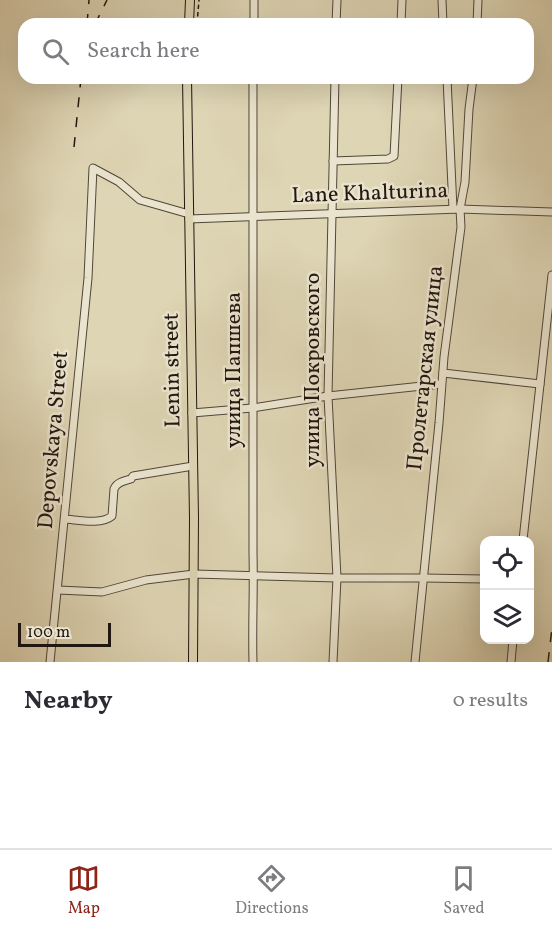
<!DOCTYPE html>
<html lang="en">
<head>
<meta charset="utf-8">
<style>
  :root { --surface:#fff; --page:#f7f7f7; --text:#2b2b33; --muted:#7c7c81; --line:#e1e1e2; --accent:#8f2418 }
  body { margin:0; font-family:Vollkorn,serif; background:var(--page); color:var(--text) }
  .controls { position:absolute; right:18px; bottom:18px; display:grid; overflow:hidden; border-radius:12px; box-shadow:0 6px 24px #0002 }
  .controls button { width:54px; height:54px; display:grid; place-items:center; padding:0; border:0; border-bottom:2px solid var(--line); background:var(--surface); color:var(--text); font:30px sans-serif }
  .scale { position:absolute; left:18px; bottom:15px; width:93px; box-sizing:border-box; padding-left:6px; border:3px solid #211610; border-top:0; font-size:16px; line-height:21px; white-space:nowrap; color:#211610; -webkit-text-stroke:4px #eae4ce; paint-order:stroke }
  .list { margin:0; padding:0; list-style:none }
  h2 { display:flex; justify-content:space-between; align-items:center; height:78px; margin:0; padding:0 24px; font-size:26px }
  h2 small { font-size:20px; font-weight:400; color:var(--muted) }
  .icon { flex:none; width:33px; height:33px; fill:none; stroke:currentColor; stroke-width:2; stroke-linecap:round; stroke-linejoin:round }
  .map { position:relative; flex:none; width:552px; height:662px; overflow:hidden }
  .search { position:absolute; background:var(--surface); box-shadow:0 6px 24px #0002; left:18px; right:18px; top:18px; height:66px; display:flex; align-items:center; gap:15px; box-sizing:border-box; padding:0 21px; border-radius:18px; color:var(--muted); font-size:22px }
  .sheet { height:186px; background:var(--surface) }
  nav { display:flex; justify-content:space-around; align-items:center; box-sizing:border-box; height:84px; border-top:2px solid var(--line); background:var(--surface); font-size:16px; color:var(--muted) }
  nav a { display:grid; justify-items:center; gap:3px }
  nav .on { color:var(--accent) }
  .map>svg:first-child { display:block }
  .lines { fill:none; stroke-linecap:round; stroke-linejoin:round }
  .minor-casing { stroke:#504639; stroke-width:9 }
  .major-casing { stroke:#211610; stroke-width:10 }
  .path { stroke:#211610; stroke-width:1.5; stroke-dasharray:4.5 3; stroke-linecap:butt }
  .minor { stroke:#eae4ce; stroke-width:7 }
  .major { stroke:#ded5b4; stroke-width:8 }
  .rail { stroke:#211610; stroke-width:1.5; stroke-dasharray:10 10; stroke-linecap:butt }
  .labels { text-anchor:middle; dominant-baseline:central; stroke-width:5; stroke-linejoin:round; paint-order:stroke }
  .street-label { font-size:22px; fill:#211610; stroke:#eae4ce }
</style>
</head>
<body>
<div class="map">
<svg width="552" height="662" viewBox="0 0 552 662">
  <rect width="100%" height="100%" fill="#ded5b4"/>
  <filter id="stains"><feTurbulence type="fractalNoise" baseFrequency=".00333" numOctaves="4"/><feColorMatrix values="0 0 0 0 .2 0 0 0 0 .09 0 0 0 0 .02 0 0 0 .5 -.17"/></filter>
  <radialGradient id="worn" r=".72"><stop offset=".6" stop-color="#630" stop-opacity="0"/><stop offset="1" stop-color="#630" stop-opacity=".3"/></radialGradient>
  <g class="lines">
    <!-- minor casing -->
    <g class="minor-casing">
      <g id="minor">
        <path d="M442 0 443 24"/>
        <path d="M254 24V0"/>
        <path d="M336 24 337 0"/>
        <path d="M401 24 402 0"/>
        <path d="M477 24 478 0"/>
        <path d="M447 78 453 209"/>
        <path d="M333 161 388 159 394 156 398 78"/>
        <path d="M189 219 460 209 552 212"/>
        <path d="M443 373 540 384"/>
        <path d="M192 413 252 408 328 396 441 384"/>
        <path d="M65 519C79 520 101 525 112 516L114 489C117 482 124 481 131 479L133 476 193 466"/>
        <path d="M523 540 552 275"/>
        <path d="M58 590 102 592 146 580 194 574 337 578H424L484 579"/>
        <path d="M50 662 88 278 93 168 119 182 140 200 189 214"/>
        <path d="M253 662C252 625 254 589 253 553 252 394 252 236 253 78"/>
        <path d="M333 662 337 578 328 396 335 78"/>
        <path d="M415 662 439 423 444 357 461 227 460 209 465 182 469 109 473 78"/>
        <path d="M511 662 513 640"/>
      </g>
    </g>
    <!-- major casing -->
    <g class="major-casing">
      <g id="major">
        <path d="M189 24 190 0"/>
        <path d="M187 78 194 518 193 662"/>
      </g>
    </g>
    <!-- path -->
    <path class="path" d="M197 24 199 0"/>
    <!-- minor -->
    <use href="#minor" class="minor"/>
    <!-- major -->
    <use href="#major" class="major"/>
    <!-- rail -->
    <g class="rail">
      <path d="M87 24 89 0"/>
      <path d="M95 24 107 0"/>
      <path d="M74 147 81 78"/>
      <path d="M548 662 552 628"/>
    </g>
  </g>
  <g class="labels">
    <!-- street labels -->
    <g class="street-label">
      <text transform="translate(370 194) rotate(-2)">Lane Khalturina</text>
      <text transform="translate(426 368) rotate(-84)">Пролетарская улица</text>
      <text transform="translate(173 370) rotate(-91)">Lenin street</text>
      <text transform="translate(234 370) rotate(-90)">улица Папшева</text>
      <text transform="translate(313 370) rotate(-90)">улица Покровского</text>
      <text transform="translate(54 440) rotate(-85)">Depovskaya Street</text>
    </g>
  </g>
  <rect width="100%" height="100%" filter="url(#stains)"/>
  <rect width="100%" height="100%" fill="url(#worn)"/>
</svg>
<div class="controls">
<button><svg class="icon" aria-label="locate" viewBox="0 0 24 24"><circle cx="12" cy="12" r="6"/><path d="M12 2v4M12 18v4M2 12h4M18 12h4"/></svg></button>
<button><svg class="icon" aria-label="layers" viewBox="0 0 24 24"><path d="M12 4l9 5-9 5-9-5zM3 14l9 5 9-5"/></svg></button>
</div>
<div class="scale">100 m</div>
<div class="search"><svg class="icon" aria-label="search" viewBox="0 0 24 24"><circle cx="10" cy="10" r="6"/><path d="M15 15l6 6"/></svg>Search here</div>
</div>
<section class="sheet">
<h2>Nearby<small>0 results</small></h2>
<ul class="list">
</ul>
</section>
<nav>
<a class="on"><svg class="icon" aria-label="map" viewBox="0 0 24 24"><path d="M3 6l6-2 6 2 6-2v14l-6 2-6-2-6 2zM9 4v14M15 6v14"/></svg>Map</a>
<a><svg class="icon" aria-label="directions" viewBox="0 0 24 24"><path d="M12 3l9 9-9 9-9-9zM9 14v-3h6M13 9l2 2-2 2"/></svg>Directions</a>
<a><svg class="icon" aria-label="saved" viewBox="0 0 24 24"><path d="M7 4h10v16l-5-4-5 4z"/></svg>Saved</a>
</nav>
</body>
</html>
